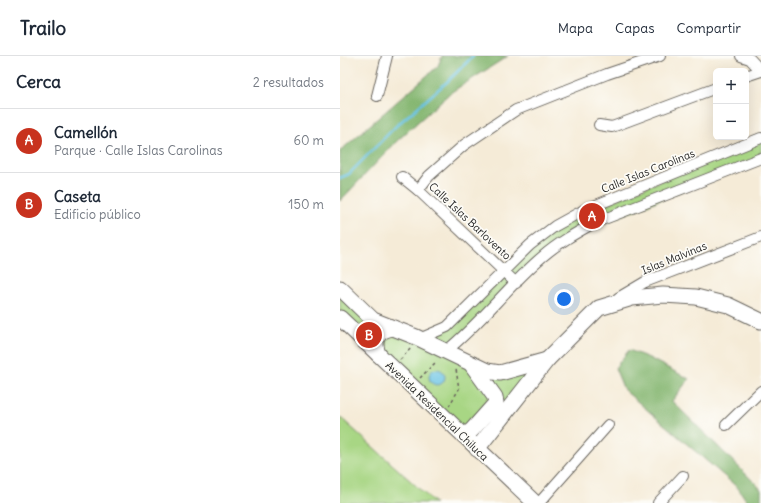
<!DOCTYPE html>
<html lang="es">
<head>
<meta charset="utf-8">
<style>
  :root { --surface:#fff; --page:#f6f6f7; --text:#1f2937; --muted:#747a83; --line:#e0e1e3; --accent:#c8321e }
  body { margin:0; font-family:Delius,sans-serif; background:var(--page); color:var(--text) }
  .controls { position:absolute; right:12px; top:12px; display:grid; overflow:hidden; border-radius:6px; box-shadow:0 4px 16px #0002 }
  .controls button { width:36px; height:36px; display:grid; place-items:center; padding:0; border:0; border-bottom:1px solid var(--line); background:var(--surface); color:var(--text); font:20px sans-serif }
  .you { position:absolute; left:224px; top:243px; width:14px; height:14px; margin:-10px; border:3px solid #fff; border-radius:50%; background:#1a73e8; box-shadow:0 0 0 6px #1a73e833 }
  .badge { display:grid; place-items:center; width:26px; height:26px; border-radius:50%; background:var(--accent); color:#fff; font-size:13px; font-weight:700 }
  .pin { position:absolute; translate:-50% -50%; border:2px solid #fff; box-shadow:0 1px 4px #0006 }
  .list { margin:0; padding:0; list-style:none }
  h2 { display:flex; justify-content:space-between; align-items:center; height:52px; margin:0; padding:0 16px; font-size:17px }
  h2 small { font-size:13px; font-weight:400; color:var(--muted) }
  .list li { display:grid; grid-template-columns:26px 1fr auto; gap:12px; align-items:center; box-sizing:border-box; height:64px; padding:0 16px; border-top:1px solid var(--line) }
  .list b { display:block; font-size:15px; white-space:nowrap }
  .list p { margin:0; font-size:13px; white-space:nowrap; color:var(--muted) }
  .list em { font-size:13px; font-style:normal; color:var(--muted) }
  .map { position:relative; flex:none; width:421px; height:447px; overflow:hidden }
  header { display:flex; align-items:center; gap:24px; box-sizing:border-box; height:56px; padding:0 20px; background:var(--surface); border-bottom:1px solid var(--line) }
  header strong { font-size:19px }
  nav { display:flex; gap:22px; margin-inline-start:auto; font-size:14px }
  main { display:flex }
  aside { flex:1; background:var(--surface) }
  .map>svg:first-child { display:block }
  .green { fill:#a8d684; stroke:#627950 }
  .forest { fill:#86b772; stroke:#516a47 }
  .water { fill:#67c3e5; stroke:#427080 }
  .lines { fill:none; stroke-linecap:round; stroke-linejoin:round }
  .stream { stroke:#67c3e5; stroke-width:2.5 }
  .street-casing { stroke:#68645d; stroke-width:12 }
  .secondary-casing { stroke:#68645d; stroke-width:17 }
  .path { stroke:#68645d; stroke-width:1.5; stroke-dasharray:3 3; stroke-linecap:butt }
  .street { stroke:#fff; stroke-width:10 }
  .secondary { stroke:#fff; stroke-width:15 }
  .labels { text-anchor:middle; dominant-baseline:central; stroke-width:3.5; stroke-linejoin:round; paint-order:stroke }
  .street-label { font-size:11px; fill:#1c1c1c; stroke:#fdfcf7 }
</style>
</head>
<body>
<header>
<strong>Trailo</strong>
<nav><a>Mapa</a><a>Capas</a><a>Compartir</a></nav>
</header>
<main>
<aside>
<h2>Cerca<small>2 resultados</small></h2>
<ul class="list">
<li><span class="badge">A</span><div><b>Camellón</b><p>Parque · Calle Islas Carolinas</p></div><em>60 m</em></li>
<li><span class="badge">B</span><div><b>Caseta</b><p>Edificio público</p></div><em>150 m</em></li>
</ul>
</aside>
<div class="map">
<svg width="421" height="447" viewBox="0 0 421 447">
  <rect width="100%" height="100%" fill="#fdfcf7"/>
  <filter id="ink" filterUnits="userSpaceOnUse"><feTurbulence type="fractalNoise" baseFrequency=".025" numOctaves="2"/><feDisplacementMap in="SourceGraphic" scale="8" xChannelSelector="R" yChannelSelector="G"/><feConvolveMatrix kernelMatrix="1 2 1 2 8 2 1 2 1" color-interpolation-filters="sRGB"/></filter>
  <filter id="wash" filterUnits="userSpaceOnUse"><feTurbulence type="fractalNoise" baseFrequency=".012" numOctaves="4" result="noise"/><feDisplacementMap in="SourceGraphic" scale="16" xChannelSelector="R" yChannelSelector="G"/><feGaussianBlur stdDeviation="0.9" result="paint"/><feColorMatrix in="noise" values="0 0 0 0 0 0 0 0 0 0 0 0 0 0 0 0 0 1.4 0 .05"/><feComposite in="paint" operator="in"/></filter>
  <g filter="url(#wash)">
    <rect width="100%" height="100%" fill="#f5ebd7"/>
    <!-- green -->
    <g class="green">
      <path d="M421 82V102L230 181 107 295 147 315 207 304 137 393 38 298 41 275 76 281 107 271 215 170Z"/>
      <path d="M0 232 33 264 19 280 0 262Z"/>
      <path d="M0 361 95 447H0Z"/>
    </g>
    <!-- forest -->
    <g class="forest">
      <path d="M102 0H168L110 37 58 84 0 145V95L98 10Z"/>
      <path d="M289 294 309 302 349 323 332 345 418 430 421 434V447H408L398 432 284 334 275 312Z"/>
    </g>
    <!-- water -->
    <circle class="water" cx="97" cy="321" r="8"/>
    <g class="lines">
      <!-- stream -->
      <path class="stream" d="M0 122 9 118 56 70 108 25 133 0"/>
    </g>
  </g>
  <g filter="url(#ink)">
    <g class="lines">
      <!-- street casing -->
      <g class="street-casing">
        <g id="street">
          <path d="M401 0 410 3 421 15"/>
          <path d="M406 20 421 15"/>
          <path d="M37 40 47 0"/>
          <path d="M259 69 272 71 376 32"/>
          <path d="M62 121 78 134 176 227"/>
          <path d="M78 134 89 120 124 89 176 54 267 18 320 0"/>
          <path d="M278 242 305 226 421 181"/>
          <path d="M79 283 107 271 190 189 215 170 244 154 421 82"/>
          <path d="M106 295C141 267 168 230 202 201 218 187 236 177 254 167L421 102"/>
          <path d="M386 369 421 335"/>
          <path d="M199 447 268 369"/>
          <path d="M318 447 343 420"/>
        </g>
      </g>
      <!-- secondary casing -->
      <g class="secondary-casing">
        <g id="secondary">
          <path d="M0 232 33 264 76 281 147 315 160 317 207 304"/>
          <path d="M0 262 195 447"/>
          <path d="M38 298C33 283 37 275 53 272"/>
          <path d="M124 380 132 374 156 347 155 341 132 309"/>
          <path d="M137 393 207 304 259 252 292 242 323 239 356 241 388 249 421 265"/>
        </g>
      </g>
      <!-- path -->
      <g class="path">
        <path d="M60 304 71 292"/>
        <path d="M80 322 97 305"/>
        <path d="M109 350 119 333 116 313"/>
      </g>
      <!-- street -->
      <use href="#street" class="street"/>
      <!-- secondary -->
      <use href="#secondary" class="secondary"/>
    </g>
  </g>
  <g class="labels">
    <!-- street labels -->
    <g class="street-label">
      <text transform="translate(308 115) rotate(-22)">Calle Islas Carolinas</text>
      <text transform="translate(130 165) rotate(43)">Calle Islas Barlovento</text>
      <text transform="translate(334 202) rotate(-22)">Islas Malvinas</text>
      <text transform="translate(97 355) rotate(44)">Avenida Residencial Chiluca</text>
    </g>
  </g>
</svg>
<div class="controls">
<button>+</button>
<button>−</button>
</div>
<div class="you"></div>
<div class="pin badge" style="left:252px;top:160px">A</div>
<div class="pin badge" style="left:29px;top:279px">B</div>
</div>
</main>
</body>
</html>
